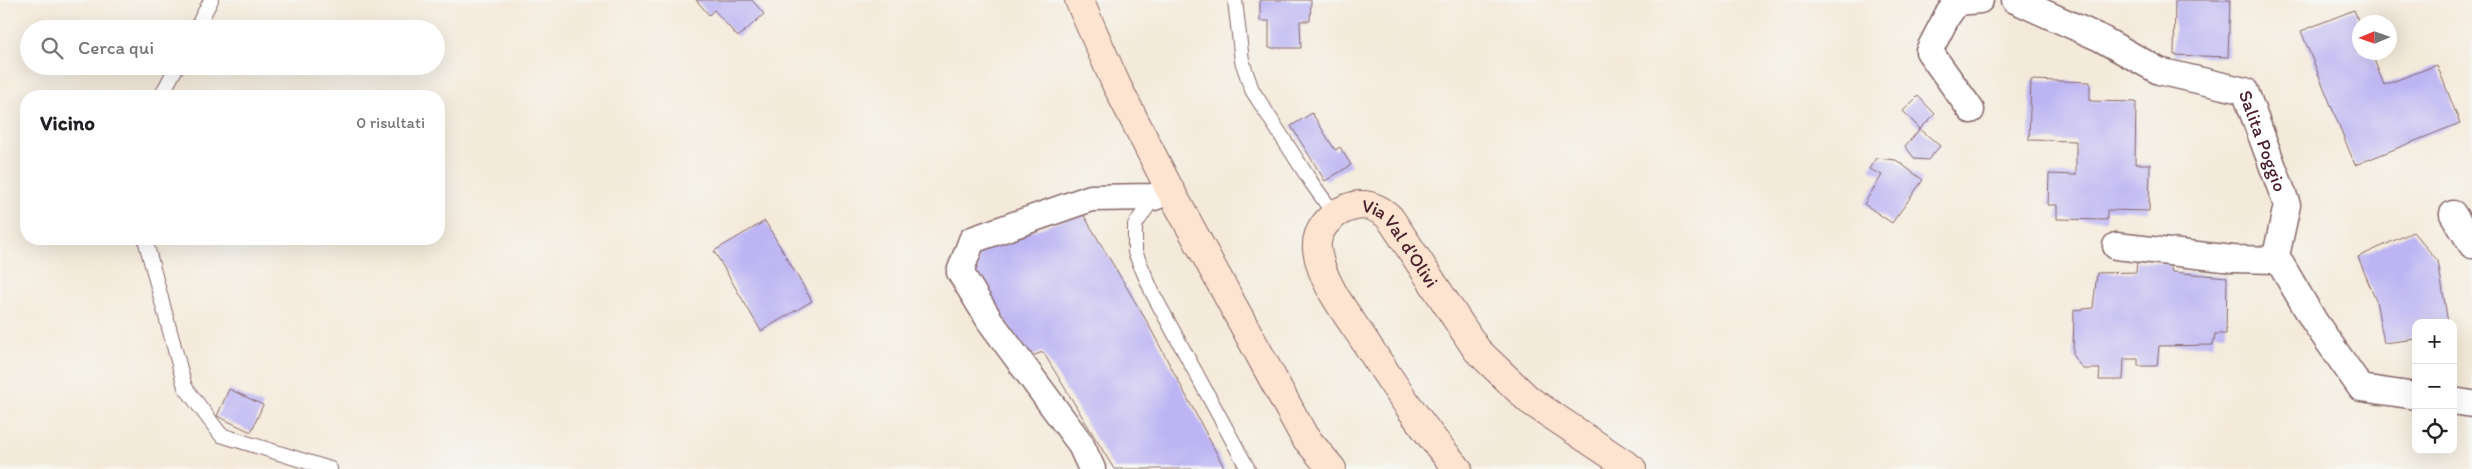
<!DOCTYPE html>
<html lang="it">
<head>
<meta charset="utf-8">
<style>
  :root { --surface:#fff; --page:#f2f2f2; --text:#202124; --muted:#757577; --line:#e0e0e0 }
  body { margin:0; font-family:Itim,sans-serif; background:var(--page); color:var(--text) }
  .controls { position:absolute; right:15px; bottom:15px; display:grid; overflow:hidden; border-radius:10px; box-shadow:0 5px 20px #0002 }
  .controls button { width:45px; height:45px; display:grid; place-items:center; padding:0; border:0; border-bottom:1px solid var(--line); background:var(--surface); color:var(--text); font:25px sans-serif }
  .compass { position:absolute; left:2352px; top:15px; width:45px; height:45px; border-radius:50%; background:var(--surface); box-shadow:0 5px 20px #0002; rotate:268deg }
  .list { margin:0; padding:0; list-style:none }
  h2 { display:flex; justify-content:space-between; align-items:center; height:65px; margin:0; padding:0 20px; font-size:21px }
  h2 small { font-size:16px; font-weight:400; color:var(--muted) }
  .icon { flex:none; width:28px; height:28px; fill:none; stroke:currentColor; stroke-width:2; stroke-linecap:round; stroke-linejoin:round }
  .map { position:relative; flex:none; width:2472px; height:469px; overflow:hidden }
  .search { position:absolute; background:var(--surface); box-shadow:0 5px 20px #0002; left:20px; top:20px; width:425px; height:55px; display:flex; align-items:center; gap:12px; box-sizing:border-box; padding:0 18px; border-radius:28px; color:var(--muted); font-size:19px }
  .panel { position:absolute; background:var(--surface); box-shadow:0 5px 20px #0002; left:20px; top:90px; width:425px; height:155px; border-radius:20px }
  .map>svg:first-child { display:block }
  .building { fill:#bdb5f3 }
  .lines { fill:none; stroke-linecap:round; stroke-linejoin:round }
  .lane-casing { stroke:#866668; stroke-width:16 }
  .street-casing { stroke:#866668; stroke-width:29 }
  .secondary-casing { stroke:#866668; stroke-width:30 }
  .lane { stroke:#fff; stroke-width:14 }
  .street { stroke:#fff; stroke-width:26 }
  .secondary { stroke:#fde4d0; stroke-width:28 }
  .labels { text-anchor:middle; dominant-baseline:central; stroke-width:4; stroke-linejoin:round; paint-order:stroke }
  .street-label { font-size:19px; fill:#4a1f2b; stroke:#f6f6f2 }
</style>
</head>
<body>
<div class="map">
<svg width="2472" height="469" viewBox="0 0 2472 469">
  <rect width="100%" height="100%" fill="#f6f6f2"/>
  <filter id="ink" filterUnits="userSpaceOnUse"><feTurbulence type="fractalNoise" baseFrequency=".02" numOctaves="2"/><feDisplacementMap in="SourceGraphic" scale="10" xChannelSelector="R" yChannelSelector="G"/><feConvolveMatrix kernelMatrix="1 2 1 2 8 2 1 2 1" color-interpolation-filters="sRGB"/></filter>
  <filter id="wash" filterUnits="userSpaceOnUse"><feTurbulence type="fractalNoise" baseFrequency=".0096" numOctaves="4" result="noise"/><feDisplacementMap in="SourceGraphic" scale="20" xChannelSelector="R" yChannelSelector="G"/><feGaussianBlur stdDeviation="1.12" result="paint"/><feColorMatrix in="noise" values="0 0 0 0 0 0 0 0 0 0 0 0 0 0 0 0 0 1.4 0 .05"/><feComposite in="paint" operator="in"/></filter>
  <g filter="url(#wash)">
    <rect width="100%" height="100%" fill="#f4eada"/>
    <g id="blocks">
      <!-- building -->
      <g class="building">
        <path d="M696 0H752L764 14 738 37 714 10 709 15Z"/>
        <path d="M1260 0H1311L1310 21H1300L1301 48H1269V21H1260Z"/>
        <path d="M2175 0H2230L2228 57 2174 55Z"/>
        <path d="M2354 10 2360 25V52H2371L2384 85 2437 65 2460 123 2355 165 2301 31Z"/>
        <path d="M2031 80 2090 82V101L2136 102 2135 164H2150L2149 211 2107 210V220L2057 219V205H2048L2049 174 2076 175V141L2029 140Z"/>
        <path d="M1918 96 1935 114 1920 129 1940 146 1928 160 1915 159 1905 146 1920 129 1903 111Z"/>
        <path d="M1312 113 1335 150 1340 147 1351 165 1325 181 1291 126Z"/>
        <path d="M1876 158 1896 160 1923 180 1892 223 1864 204 1882 175 1869 169Z"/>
        <path d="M1083 214 1146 320 1225 469H1114L1043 352 1029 357 975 274 980 248Z"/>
        <path d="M765 221 812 301 761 331 714 251Z"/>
        <path d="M2413 232 2438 261 2448 323H2416V339L2384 343 2376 301 2358 257Z"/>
        <path d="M2137 261 2170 264 2172 272 2227 277 2226 334H2215L2213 345 2159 346 2157 366H2138V359H2124L2123 380H2099L2100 369H2083L2073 356 2074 310 2093 308 2097 273 2136 272Z"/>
        <path d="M229 389 263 405 251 432 217 416Z"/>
      </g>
    </g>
  </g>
  <g filter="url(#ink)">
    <use href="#blocks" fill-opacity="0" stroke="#866668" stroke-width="1"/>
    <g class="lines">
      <!-- lane casing -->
      <g class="lane-casing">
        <g id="lane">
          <path d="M1235 0 1242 61 1252 90 1311 182 1334 214"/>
          <path d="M196 29 211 0"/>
          <path d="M161 96 177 66"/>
          <path d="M1154 197 1135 225V252L1153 294 1248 469"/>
          <path d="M145 239 185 387 221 435 330 469"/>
        </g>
      </g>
      <!-- street casing -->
      <g class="street-casing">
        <g id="street">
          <path id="s1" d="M2015 0 2100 38 2159 71 2245 91 2287 205 2276 256 2314 321 2361 388 2416 396"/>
          <path d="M1971 110 1929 51 1947 16 1957 2 1980 0"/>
          <path d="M2453 214 2472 245"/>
          <path d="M2116 246 2233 259 2278 260"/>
          <path d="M2453 401 2472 404"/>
          <path d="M1092 469 1080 443 990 321 960 272 972 240 1091 198 1154 197 1170 190"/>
        </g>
      </g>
      <!-- secondary casing -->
      <g class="secondary-casing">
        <g id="secondary">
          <path d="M1079 0 1116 84 1170 190 1304 436 1332 469"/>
          <path id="s2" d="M1458 469C1423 430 1393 384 1364 340 1346 313 1321 282 1317 249 1315 231 1330 215 1345 209 1363 201 1377 206 1390 218L1477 350 1529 400 1632 469"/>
        </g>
      </g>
      <!-- lane -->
      <use href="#lane" class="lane"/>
      <!-- street -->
      <use href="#street" class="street"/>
      <!-- secondary -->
      <use href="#secondary" class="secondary"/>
    </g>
  </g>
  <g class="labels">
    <!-- street labels -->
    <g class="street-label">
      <text stroke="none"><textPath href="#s1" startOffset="302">Salita Poggio</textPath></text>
      <text stroke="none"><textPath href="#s2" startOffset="389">Via Val d'Olivi</textPath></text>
    </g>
  </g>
</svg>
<div class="controls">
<button>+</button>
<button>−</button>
<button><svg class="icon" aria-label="locate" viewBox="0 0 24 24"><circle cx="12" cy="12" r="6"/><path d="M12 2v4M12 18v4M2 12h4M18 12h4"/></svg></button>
</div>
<svg class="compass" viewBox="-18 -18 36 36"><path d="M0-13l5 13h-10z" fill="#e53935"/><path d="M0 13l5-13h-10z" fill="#757577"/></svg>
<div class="search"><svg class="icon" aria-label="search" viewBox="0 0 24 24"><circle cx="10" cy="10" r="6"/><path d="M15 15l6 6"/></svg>Cerca qui</div>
<section class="panel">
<h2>Vicino<small>0 risultati</small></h2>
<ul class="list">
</ul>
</section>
</div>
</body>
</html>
